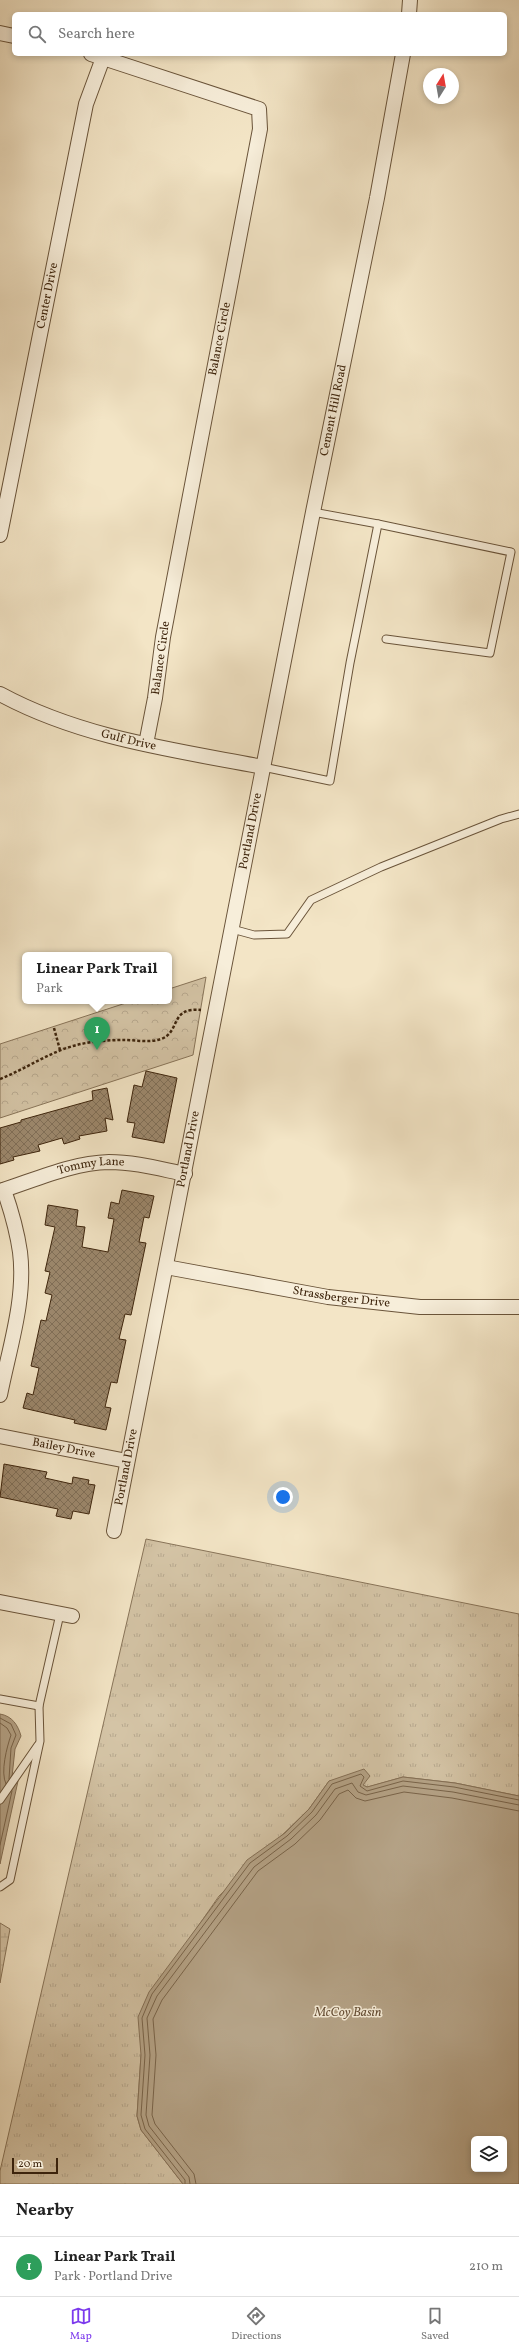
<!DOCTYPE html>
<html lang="en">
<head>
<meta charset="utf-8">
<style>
  :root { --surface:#fff; --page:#f6f6f6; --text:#222; --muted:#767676; --line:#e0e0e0; --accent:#7c3aed }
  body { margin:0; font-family:Vollkorn,serif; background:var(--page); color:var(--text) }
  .controls { position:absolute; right:12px; bottom:12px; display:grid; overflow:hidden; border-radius:6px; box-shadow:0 2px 6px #0003 }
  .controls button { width:36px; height:36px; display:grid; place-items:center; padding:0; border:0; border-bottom:1px solid var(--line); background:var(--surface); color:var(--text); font:20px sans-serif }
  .compass { position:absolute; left:423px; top:68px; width:36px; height:36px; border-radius:50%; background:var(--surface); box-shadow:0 2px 6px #0003; rotate:11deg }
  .scale { position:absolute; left:12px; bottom:10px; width:46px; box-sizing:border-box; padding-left:4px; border:2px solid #3d240c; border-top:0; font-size:11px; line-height:14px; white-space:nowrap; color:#3d240c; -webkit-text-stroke:3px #f7eeda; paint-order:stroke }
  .you { position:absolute; left:283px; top:1497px; width:14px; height:14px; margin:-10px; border:3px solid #fff; border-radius:50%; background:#1a73e8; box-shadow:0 0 0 6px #1a73e833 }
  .badge { display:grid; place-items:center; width:26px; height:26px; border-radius:50%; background:var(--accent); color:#fff; font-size:13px; font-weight:700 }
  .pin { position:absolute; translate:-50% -33px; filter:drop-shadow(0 1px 2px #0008) }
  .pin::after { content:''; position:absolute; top:21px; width:14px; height:12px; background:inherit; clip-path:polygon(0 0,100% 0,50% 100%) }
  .popup { position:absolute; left:22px; top:952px; width:150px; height:52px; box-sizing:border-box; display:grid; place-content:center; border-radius:6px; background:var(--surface); filter:drop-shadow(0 1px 3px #0005); font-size:13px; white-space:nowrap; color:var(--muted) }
  .popup b { font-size:15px; color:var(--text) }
  .popup::after { content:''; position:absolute; left:50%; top:100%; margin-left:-8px; border:8px solid transparent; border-top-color:var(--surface) }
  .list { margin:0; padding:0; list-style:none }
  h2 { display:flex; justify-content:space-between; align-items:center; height:52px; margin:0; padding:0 16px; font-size:17px }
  h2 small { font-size:13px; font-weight:400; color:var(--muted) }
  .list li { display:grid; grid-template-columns:26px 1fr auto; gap:12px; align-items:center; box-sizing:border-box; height:60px; padding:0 16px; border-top:1px solid var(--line) }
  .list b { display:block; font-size:15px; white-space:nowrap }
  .list p { margin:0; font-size:13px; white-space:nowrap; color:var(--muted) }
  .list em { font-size:13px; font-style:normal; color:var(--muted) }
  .icon { flex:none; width:22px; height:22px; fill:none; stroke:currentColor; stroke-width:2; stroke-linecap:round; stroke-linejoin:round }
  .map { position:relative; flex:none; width:519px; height:2184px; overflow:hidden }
  .search { position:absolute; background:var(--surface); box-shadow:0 2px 6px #0003; left:12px; right:12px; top:12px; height:44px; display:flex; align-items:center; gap:10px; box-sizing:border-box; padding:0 14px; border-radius:6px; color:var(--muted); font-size:15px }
  .sheet { height:112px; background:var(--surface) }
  nav { display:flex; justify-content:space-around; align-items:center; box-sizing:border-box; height:56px; border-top:1px solid var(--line); background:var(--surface); font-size:11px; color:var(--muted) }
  nav a { display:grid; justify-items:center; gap:2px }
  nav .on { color:var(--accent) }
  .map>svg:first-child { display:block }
  .grass { fill:url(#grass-tufts); stroke:#887459 }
  .wetland { fill:url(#wetland-marsh); stroke:#887459 }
  .park { fill:url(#park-crowns); stroke:#887459 }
  .water { fill:#b5a387; stroke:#857056; fill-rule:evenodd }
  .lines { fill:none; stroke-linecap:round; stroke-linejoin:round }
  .shore { stroke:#79644a; stroke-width:1 }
  .building { fill:url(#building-cross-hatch); stroke:#3d240c }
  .service-casing { stroke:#6a543a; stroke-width:9 }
  .minor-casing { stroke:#6a543a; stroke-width:16 }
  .path { stroke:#3d240c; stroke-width:2.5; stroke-dasharray:3 2; stroke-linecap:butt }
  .service { stroke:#f7eeda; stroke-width:7 }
  .minor { stroke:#f7eeda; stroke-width:14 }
  .labels { text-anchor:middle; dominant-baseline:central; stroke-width:3; stroke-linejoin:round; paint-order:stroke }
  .street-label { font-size:12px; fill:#3d240c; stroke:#f7eeda }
  .water-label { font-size:13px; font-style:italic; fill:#675037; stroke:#f7eeda }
</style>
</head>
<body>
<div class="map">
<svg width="519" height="2184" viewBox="0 0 519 2184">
  <defs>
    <pattern id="grass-tufts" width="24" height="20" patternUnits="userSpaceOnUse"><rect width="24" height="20" fill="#d4c4a6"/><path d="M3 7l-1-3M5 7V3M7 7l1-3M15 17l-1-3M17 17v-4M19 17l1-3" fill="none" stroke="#b7a88e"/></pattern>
    <pattern id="wetland-marsh" width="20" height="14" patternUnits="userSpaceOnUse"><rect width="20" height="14" fill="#d4c4a6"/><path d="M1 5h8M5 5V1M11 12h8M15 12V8" fill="none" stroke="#b7a88e"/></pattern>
    <pattern id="park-crowns" width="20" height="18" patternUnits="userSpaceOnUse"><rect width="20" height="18" fill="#d4c4a6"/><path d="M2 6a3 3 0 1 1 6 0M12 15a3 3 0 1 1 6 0" fill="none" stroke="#b7a88e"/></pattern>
    <pattern id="building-cross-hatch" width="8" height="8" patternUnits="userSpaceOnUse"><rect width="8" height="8" fill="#9c886d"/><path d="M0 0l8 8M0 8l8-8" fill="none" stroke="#806f58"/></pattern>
  </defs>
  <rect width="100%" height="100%" fill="#f3e5c6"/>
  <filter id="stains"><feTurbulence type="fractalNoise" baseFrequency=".005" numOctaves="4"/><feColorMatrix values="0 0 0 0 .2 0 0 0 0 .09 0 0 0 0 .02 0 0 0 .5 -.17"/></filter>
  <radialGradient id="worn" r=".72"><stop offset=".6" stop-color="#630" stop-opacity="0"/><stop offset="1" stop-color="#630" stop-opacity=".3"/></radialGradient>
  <!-- grass -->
  <path class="grass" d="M146 1539 519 1614V1796L455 1783 403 1777 368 1787 329 1781 309 1809 219 1896 192 1935 141 2055 137 2116 141 2130 183 2184H0V2171Z"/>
  <!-- wetland -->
  <path class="wetland" d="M0 1923 10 1929 0 1983Z"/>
  <!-- park -->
  <path class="park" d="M206 977 193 1055 0 1118V1044L132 1001H169V989Z"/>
  <!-- water -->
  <g class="water">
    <path d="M0 1714C12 1716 18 1725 21 1736L15 1749 12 1777 18 1781 0 1864Z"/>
    <path d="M364 1769 370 1776 363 1785 367 1787 403 1777 455 1783 519 1796V2184H183L141 2130 137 2116 141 2055 138 2017 149 1992 247 1860 285 1833 309 1809 329 1781ZM474 2139H504V2169H474Z"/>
  </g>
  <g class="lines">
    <!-- shore -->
    <g class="shore">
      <path d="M0 1718 11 1724 16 1735 11 1748 9 1779"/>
      <path d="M0 1723 7 1728 11 1735C7 1747 0 1772 6 1784"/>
      <path d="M0 1845 12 1791"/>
      <path d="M185 2184V2180L145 2129 141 2115 145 2055 142 2018 152 1994 250 1863 287 1836 312 1812 332 1784 361 1774 364 1777 360 1786 367 1791 403 1781 454 1787 519 1800"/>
      <path d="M190 2184 189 2177 149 2126 146 2115 150 2055 147 2018 157 1996 254 1867 291 1839 316 1815 335 1789 352 1783 358 1792 366 1795 403 1786 453 1792 519 1805"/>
      <path d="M196 2184 194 2174 155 2124 152 2115 156 2055 153 2019 162 2000 258 1871 295 1844 320 1820 339 1794 348 1790 356 1798 365 1801 404 1792 452 1798 519 1811"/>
    </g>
  </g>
  <!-- building -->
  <g class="building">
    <path d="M146 1071 177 1078 164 1143 132 1137 135 1123 127 1122 134 1085 142 1087Z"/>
    <path d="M107 1088 113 1120 105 1118 107 1131 79 1136 80 1139 64 1144 62 1138 38 1145 40 1151 13 1157 14 1160 0 1164V1128L21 1122V1120L93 1100 92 1091Z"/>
    <path d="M122 1190 154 1196 149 1218 144 1217 139 1242 146 1243 131 1315 125 1314 119 1339 126 1340 117 1383 111 1382 105 1407 111 1408 106 1430 74 1423 75 1420 23 1408 27 1393 33 1395 39 1368 31 1366 41 1320 46 1321 52 1295 45 1293 50 1272 45 1271 55 1227 45 1225 48 1205 78 1210 76 1226 85 1227 82 1247 108 1252 114 1219 108 1218 111 1202 119 1204Z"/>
    <path d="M4 1464 47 1472 45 1478 72 1484 73 1477 89 1480 88 1484 95 1485 89 1514 73 1511 71 1519 56 1516 58 1509 0 1497Z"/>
  </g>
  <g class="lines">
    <!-- service casing -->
    <g class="service-casing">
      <g id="service">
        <path d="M378 524 511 552 490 653 386 639"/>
        <path d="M263 767 330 781 350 663 378 524 313 512"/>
        <path d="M232 929 254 935 287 934 311 900 381 867 501 819 519 814"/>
        <path d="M0 1699 39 1706"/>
        <path d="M0 1800 38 1745"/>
        <path d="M0 1887 10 1880 40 1741 39 1706 60 1614"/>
      </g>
    </g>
    <!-- minor casing -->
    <g class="minor-casing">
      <g id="minor">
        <path d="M409 14 410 0"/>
        <path d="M0 33 14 36"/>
        <path d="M91 54 259 109 260 129 163 637 155 698 146 744"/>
        <path id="s1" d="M0 535 86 104 103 58"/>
        <path id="s2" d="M0 694C81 738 174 750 263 767"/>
        <path id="s3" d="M0 1191C35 1180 71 1163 109 1162 135 1162 160 1169 185 1174"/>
        <path id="s4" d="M166 1267 328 1297 420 1307H519"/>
        <path d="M0 1395C9 1349 26 1299 20 1252 17 1231 11 1210 4 1190"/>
        <path id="s5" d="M0 1436 127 1461"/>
        <path id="s6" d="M114 1531 313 512 377 198 403 54"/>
        <path d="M0 1602 72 1616"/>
      </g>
    </g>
    <!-- path -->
    <g class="path">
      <path d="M54 1028 60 1050"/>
      <path d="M0 1079C28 1068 52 1050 81 1044 95 1041 110 1040 124 1040 135 1040 150 1043 161 1039 181 1032 169 1007 201 1010"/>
    </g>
    <!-- service -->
    <use href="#service" class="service"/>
    <!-- minor -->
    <use href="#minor" class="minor"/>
  </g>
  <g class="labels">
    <!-- street labels -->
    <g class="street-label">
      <text stroke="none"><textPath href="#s1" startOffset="244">Center Drive</textPath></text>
      <text transform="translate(220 339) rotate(-79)">Balance Circle</text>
      <text stroke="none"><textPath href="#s6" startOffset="1142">Cement Hill Road</textPath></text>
      <text transform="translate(161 658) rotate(-82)">Balance Circle</text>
      <text stroke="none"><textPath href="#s2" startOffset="137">Gulf Drive</textPath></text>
      <text stroke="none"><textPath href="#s6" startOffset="713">Portland Drive</textPath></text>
      <text stroke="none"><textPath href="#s6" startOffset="389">Portland Drive</textPath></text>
      <text stroke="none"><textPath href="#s3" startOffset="95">Tommy Lane</textPath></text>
      <text stroke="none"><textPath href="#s4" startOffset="178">Strassberger Drive</textPath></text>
      <text stroke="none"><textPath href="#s5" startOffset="65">Bailey Drive</textPath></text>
      <text stroke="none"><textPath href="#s6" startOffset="65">Portland Drive</textPath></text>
    </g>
    <!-- water labels -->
    <g class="water-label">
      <text x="348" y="2013">McCoy Basin</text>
    </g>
  </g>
  <rect width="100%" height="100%" filter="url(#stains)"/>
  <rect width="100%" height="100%" fill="url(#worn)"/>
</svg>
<div class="controls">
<button><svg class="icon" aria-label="layers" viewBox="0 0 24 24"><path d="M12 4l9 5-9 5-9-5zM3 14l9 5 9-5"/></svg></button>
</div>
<svg class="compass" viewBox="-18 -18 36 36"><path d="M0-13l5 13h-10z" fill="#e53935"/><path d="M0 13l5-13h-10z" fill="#767676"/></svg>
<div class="scale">20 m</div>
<div class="you"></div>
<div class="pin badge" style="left:97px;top:1050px;background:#2e9e5b">1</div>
<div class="popup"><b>Linear Park Trail</b>Park</div>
<div class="search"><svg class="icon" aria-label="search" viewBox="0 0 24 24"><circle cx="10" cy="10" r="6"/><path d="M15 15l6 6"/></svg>Search here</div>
</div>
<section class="sheet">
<h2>Nearby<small></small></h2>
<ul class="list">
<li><span class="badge" style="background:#2e9e5b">1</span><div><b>Linear Park Trail</b><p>Park · Portland Drive</p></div><em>210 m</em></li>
</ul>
</section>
<nav>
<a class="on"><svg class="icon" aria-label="map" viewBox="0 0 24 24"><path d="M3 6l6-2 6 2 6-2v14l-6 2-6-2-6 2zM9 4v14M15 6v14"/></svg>Map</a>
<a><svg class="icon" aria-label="directions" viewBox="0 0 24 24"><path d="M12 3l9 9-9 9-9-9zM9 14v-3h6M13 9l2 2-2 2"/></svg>Directions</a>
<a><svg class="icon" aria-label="saved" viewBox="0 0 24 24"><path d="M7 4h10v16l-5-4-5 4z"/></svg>Saved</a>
</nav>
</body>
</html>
